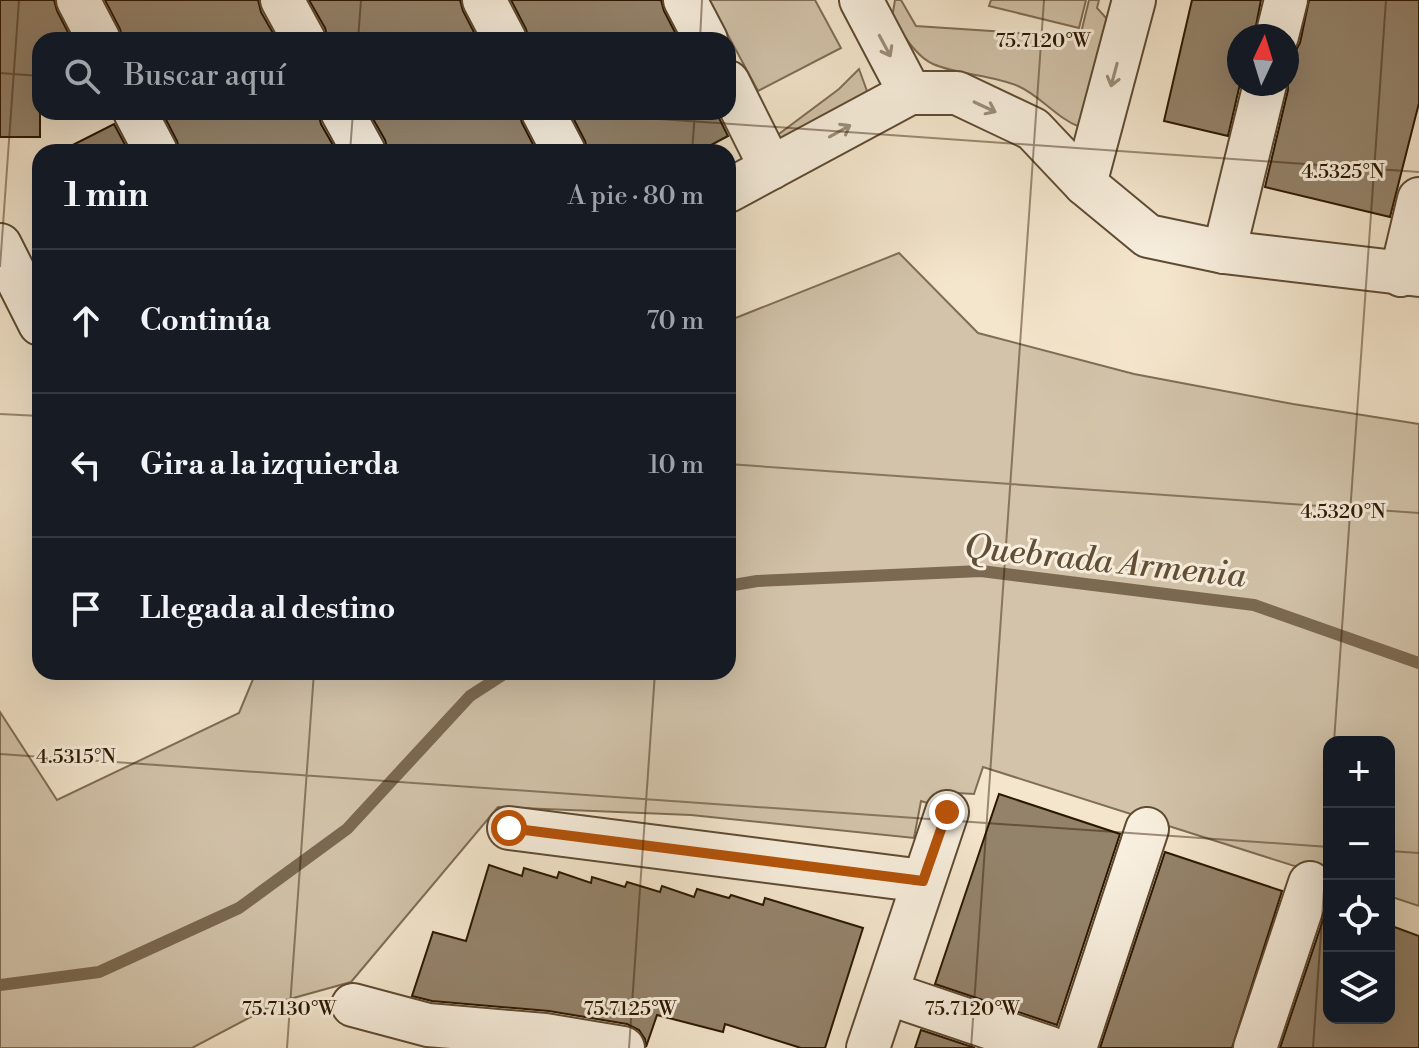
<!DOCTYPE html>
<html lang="es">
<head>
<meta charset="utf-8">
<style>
  :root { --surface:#171b24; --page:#20242c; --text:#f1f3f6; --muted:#9ea1a6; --line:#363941 }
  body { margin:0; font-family:"Libre Bodoni",serif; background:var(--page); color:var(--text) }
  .controls { position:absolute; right:24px; bottom:24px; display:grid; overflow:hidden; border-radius:16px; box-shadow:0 8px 32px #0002 }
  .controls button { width:72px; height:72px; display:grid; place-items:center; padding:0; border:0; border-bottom:2px solid var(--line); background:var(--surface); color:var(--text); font:40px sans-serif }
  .compass { position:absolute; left:1227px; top:24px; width:72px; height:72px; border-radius:50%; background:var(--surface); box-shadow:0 8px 32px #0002; rotate:4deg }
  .stop { position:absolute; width:24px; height:24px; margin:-18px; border:6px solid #b45309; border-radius:50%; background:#fff }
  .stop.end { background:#b45309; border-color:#fff; box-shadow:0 2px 8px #0008 }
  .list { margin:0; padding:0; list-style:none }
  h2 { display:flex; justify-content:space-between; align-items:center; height:104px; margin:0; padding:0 32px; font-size:34px }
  h2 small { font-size:26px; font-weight:400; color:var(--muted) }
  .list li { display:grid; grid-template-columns:52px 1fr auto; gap:24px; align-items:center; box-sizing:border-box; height:144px; padding:0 32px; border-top:2px solid var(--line) }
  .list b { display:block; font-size:30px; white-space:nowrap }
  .list em { font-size:26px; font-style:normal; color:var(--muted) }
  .icon { flex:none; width:44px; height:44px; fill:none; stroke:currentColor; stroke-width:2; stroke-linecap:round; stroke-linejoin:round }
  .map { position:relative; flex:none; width:1419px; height:1048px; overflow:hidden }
  .search { position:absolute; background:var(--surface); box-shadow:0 8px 32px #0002; left:32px; top:32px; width:704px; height:88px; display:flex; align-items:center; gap:20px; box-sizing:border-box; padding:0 28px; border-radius:24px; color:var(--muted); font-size:30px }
  .panel { position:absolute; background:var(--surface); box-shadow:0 8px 32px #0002; left:32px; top:144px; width:704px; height:536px; border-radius:24px }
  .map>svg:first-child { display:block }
  .green { fill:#d2c3aa; stroke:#7f6d55; stroke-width:2 }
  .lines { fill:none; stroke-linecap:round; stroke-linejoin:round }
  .stream { stroke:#7b6951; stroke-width:12 }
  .building { fill:#94836b; stroke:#2c1700; stroke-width:2 }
  .minor-casing { stroke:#5e4b33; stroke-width:46 }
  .minor { stroke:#f8efde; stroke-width:42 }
  .oneway { stroke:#9c8e7a }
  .route { stroke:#b45309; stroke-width:10 }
  .ticks { fill:none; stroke:#2c1700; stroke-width:2; stroke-opacity:0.45 }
  .labels { text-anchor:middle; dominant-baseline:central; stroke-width:6; stroke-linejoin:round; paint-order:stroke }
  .water-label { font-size:34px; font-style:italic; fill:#614e36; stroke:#f8efde }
  .ticks-label { font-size:20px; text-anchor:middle; fill:#2c1700; stroke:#f8efde; stroke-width:6; stroke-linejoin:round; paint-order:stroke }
</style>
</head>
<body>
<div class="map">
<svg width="1419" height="1048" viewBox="0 0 1419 1048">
  <rect width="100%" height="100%" fill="#f4e6cd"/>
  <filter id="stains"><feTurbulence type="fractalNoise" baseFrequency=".0025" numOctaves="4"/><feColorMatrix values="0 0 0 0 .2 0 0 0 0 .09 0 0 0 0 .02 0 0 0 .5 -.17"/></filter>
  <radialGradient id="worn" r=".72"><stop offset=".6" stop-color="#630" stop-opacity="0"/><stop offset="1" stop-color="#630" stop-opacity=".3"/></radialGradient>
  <!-- green -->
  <g class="green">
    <path d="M709 0H815L841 48 758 91Z"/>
    <path d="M895 0H901L916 26 1080 37 1089 0H1099L1097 8 1107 19 1080 127C1056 118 1041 96 1018 86 992 75 958 75 933 64 915 56 903 33 892 18Z"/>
    <path d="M991 0H1086L1079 28 989 6Z"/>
    <path d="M859 69 867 91 778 147 775 137 839 89Z"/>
    <path d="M899 253 978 333 1134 374 1293 404 1419 424V906L1389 896V742H1329V877L983 767 974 794 957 793 940 807 921 801 914 838 691 815 498 807 351 982 279 1002 192 1048H0V712L57 800 239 713 256 672H728V321Z"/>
  </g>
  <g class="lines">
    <!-- stream -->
    <g class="stream">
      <path d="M728 586 757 581 981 571 1254 605 1419 663"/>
      <path d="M0 985 99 972 239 908 347 829 470 696 507 672"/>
    </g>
  </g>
  <!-- building -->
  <g class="building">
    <path d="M0 0H54L57 11 72 40H40V137H0Z"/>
    <path d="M105 0H258L261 12 277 40H123L120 29Z"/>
    <path d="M309 0H460L463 11 478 40H328L325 28Z"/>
    <path d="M511 0H661L664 11 679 40H529L526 29Z"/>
    <path d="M1192 0H1261L1254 36H1239L1240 84 1228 136 1164 121Z"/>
    <path d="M1309 0H1419V103L1390 217 1265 187 1288 90 1287 57 1295 52 1300 43Z"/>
    <path d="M162 112H318L321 124 337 152H180L177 141Z"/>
    <path d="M369 112H519L522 123 537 152H388L385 140Z"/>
    <path d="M570 112H716L728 136 698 152H588L585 141Z"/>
    <path d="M114 124 129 152H59Z"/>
    <path d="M999 794 1120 834 1057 1025 935 984Z"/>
    <path d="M1165 852 1282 891 1232 1048H1100Z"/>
    <path d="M489 865 522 876 524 868 557 878 559 872 591 883 592 877 625 887 627 882 660 892 662 886 694 897 697 889 729 898 731 895 763 905 765 898 863 928 825 1048H801L725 1024 723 1032 657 1015 646 1047 645 1039 639 1030 627 1024 549 1011 432 1001 412 996 433 932 466 941Z"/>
    <path d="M1328 905 1329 1018H1389V925L1419 936V1048H1280Z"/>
    <path d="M921 1030 975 1048H915Z"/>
  </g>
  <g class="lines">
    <!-- minor casing -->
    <g class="minor-casing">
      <g id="minor">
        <path d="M78 0 99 40"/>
        <path d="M282 0 304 40"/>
        <path d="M484 0 505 40"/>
        <path d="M685 0 706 40"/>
        <path d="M861 0 910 93"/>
        <path d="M1277 36 1286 0"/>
        <path d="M728 82 771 168"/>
        <path d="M135 112 156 152"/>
        <path d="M342 112 364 152"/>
        <path d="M543 112 564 152"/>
        <path d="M1085 184 1134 0"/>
        <path d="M728 191 910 93H957L1033 129 1085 184 1148 236 1224 252 1419 275"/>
        <path d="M0 245 40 324"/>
        <path d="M1224 252 1265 84"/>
        <path d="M1401 275 1419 199"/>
        <path d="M509 828 923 881"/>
        <path d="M887 993 1050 1048"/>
        <path d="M353 1005 428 1025 545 1035 623 1048"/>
        <path d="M868 1048 947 812"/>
        <path d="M1075 1048 1147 829"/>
        <path d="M1255 1048 1310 883"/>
      </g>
    </g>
    <!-- minor -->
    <use href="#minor" class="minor"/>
  </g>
  <!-- one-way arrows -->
  <defs><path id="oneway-shaft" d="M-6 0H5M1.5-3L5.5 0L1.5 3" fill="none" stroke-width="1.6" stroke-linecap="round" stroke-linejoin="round" transform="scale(2)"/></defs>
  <g class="oneway">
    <use href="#oneway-shaft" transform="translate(885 46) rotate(62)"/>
    <use href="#oneway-shaft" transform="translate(1114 75) rotate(105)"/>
    <use href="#oneway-shaft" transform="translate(985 107) rotate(25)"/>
    <use href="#oneway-shaft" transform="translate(840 131) rotate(-29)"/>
  </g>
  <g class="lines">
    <!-- route -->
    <path class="route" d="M509 828 923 881 947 812"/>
  </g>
  <!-- ticks -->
  <path class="ticks" d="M358 40 361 0M700 40 702 0M0 73 40 76M560 112 1419 172M350 152 353 112M692 152 695 112M0 267 19 0M0 414 40 416M728 464 1419 513M1334 742 1386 0M0 754 1329 847M1389 851 1419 853M287 1048 314 672M629 1048 655 672M971 1048 1044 0M1313 1048 1329 817"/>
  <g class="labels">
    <!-- water labels -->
    <g class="water-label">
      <text transform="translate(1105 562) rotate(6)">Quebrada Armenia</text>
    </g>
  </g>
  <g class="ticks-label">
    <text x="1043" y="47">75.7120°W</text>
    <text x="1343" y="178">4.5325°N</text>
    <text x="1343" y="518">4.5320°N</text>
    <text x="76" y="763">4.5315°N</text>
    <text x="289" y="1015">75.7130°W</text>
    <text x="630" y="1015">75.7125°W</text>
    <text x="972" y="1015">75.7120°W</text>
  </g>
  <rect width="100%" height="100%" filter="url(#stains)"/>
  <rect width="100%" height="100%" fill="url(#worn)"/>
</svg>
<div class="controls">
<button>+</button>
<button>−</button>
<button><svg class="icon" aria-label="locate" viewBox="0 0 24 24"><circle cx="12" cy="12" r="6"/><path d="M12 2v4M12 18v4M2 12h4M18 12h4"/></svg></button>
<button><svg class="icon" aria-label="layers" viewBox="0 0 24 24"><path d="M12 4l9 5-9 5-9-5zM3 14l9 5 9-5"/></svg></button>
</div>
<svg class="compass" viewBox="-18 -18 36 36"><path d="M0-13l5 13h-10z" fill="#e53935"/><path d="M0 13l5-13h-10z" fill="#9ea1a6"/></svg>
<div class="stop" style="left:509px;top:828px"></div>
<div class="stop end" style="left:947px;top:812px"></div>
<div class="search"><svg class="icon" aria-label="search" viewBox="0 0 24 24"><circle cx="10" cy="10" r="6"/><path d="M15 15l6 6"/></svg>Buscar aquí</div>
<section class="panel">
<h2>1 min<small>A pie · 80 m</small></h2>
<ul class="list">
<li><svg class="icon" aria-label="ahead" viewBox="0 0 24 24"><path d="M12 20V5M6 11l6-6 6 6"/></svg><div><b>Continúa</b></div><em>70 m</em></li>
<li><svg class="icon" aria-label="left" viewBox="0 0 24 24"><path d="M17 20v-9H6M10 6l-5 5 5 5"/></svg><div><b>Gira a la izquierda</b></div><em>10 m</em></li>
<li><svg class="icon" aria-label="arrive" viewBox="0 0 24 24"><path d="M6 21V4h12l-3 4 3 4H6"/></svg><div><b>Llegada al destino</b></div></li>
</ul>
</section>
</div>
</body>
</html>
